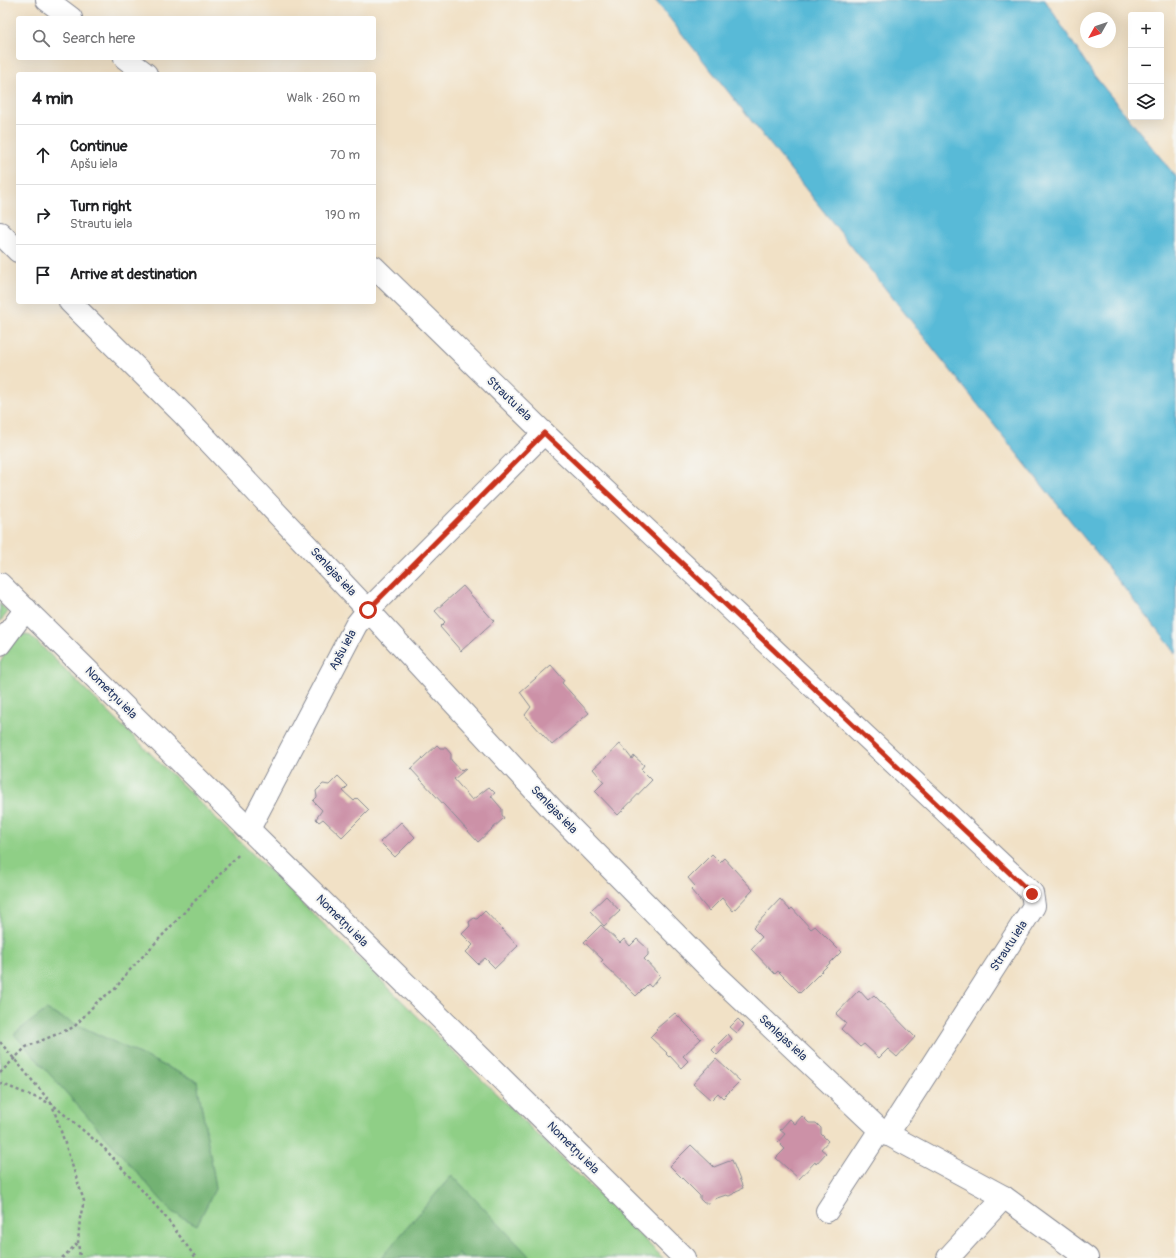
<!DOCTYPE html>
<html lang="en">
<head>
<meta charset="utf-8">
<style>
  :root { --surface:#fff; --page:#f2f2f2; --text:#202124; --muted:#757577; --line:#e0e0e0 }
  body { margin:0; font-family:Pangolin,sans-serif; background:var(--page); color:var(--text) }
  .controls { position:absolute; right:12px; top:12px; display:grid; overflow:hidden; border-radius:4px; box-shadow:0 4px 16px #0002 }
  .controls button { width:36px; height:36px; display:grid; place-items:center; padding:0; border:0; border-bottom:1px solid var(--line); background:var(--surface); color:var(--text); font:20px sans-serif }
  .compass { position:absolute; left:1080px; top:12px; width:36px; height:36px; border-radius:50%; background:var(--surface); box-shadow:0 4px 16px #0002; rotate:230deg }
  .stop { position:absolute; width:12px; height:12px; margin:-9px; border:3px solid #c8321e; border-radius:50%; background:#fff }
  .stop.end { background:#c8321e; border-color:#fff; box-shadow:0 1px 4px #0008 }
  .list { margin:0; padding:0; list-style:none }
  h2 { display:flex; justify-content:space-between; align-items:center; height:52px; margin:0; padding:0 16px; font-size:17px }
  h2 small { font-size:13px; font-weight:400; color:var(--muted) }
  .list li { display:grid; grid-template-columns:26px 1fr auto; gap:12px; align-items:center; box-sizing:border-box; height:60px; padding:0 16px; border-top:1px solid var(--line) }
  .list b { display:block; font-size:15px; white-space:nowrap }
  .list p { margin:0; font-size:13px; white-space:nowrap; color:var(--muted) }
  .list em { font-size:13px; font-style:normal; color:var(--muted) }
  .icon { flex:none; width:22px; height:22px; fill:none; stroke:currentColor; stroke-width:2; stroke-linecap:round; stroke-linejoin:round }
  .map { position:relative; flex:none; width:1176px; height:1258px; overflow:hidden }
  .search { position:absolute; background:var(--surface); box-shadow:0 4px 16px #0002; left:16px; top:16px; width:360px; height:44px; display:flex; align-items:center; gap:10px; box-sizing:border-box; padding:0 14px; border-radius:4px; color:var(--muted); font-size:15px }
  .panel { position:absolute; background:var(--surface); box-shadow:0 4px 16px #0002; left:16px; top:72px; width:360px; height:232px; border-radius:4px }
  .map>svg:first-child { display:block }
  .green { fill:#8fcf86; stroke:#557f72 }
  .forest { fill:#73b273; stroke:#477068 }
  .water { fill:#59bad7; stroke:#3a749a }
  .building { fill:#cc91a7 }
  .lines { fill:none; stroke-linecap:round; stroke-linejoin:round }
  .minor-casing { stroke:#868892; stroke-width:24 }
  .path { stroke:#868892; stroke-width:2.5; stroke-dasharray:3 3; stroke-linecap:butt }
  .minor { stroke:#fff; stroke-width:22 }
  .route { stroke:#c8321e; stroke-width:5 }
  .labels { text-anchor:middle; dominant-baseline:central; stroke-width:4; stroke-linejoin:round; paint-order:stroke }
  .street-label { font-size:12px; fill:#1b2f5e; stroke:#f6f6f2 }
</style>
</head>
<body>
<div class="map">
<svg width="1176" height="1258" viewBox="0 0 1176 1258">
  <rect width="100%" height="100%" fill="#f6f6f2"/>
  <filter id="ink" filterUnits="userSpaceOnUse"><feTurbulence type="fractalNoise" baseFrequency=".025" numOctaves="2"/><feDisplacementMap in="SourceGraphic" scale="8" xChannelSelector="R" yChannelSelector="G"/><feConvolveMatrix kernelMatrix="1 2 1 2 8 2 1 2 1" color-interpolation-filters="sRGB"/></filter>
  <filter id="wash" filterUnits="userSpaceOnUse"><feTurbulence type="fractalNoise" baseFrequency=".012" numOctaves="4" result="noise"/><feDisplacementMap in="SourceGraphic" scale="16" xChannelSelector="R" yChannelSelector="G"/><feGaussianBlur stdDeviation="0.9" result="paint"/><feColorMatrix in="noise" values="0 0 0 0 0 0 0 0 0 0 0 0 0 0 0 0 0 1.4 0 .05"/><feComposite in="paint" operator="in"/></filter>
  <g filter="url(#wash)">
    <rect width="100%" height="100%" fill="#f1e1c6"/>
    <!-- green -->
    <g class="green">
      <path d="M0 604 8 612 0 622Z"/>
      <path d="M22 634 31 636 663 1258H0V662L13 642Z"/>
    </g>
    <!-- forest -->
    <g class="forest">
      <path d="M46 1010 197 1081 216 1187 197 1225 172 1212 14 1034Z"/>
      <path d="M452 1175 531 1258H463L458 1254 453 1258H381Z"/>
    </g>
    <!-- water -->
    <path class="water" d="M655 0H1045L1093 74 1176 177V653Z"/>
    <g id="blocks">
      <!-- building -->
      <g class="building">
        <path d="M463 586 494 621 461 651 440 627 445 622 435 611Z"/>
        <path d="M551 665 564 680 562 683 589 713 552 745 525 715 531 707 520 692Z"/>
        <path d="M620 744 632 759 634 756 644 765 641 769 652 780 618 815 595 791 604 782 593 769Z"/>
        <path d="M437 745 440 748H446L451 754V760L461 771 464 768 466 769 454 779 472 800 489 787 495 793 491 796 502 809V815L504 818 478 842 411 769Z"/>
        <path d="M338 776 348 786 343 791 354 801 357 798 369 810 342 837 323 819 319 822 316 819 322 810 313 801 317 797 316 791 323 784 329 785Z"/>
        <path d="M401 822 415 837 395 857 380 842Z"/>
        <path d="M712 854 720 862 724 858 753 890 733 911 722 898 709 911 691 890 695 886 688 878Z"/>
        <path d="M606 896 620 911 604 926 590 911Z"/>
        <path d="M780 899 790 910 792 908 811 929 815 926 841 952 800 993 778 971 775 974 751 949 762 937 753 928Z"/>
        <path d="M485 911 518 946 495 968 485 958 478 964 466 952 473 945 462 934 470 926 469 922 474 918 477 919Z"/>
        <path d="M601 925 620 943 624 939 630 946 637 939 648 949V955L644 959 660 976 651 987 648 984 636 996 601 962 603 960 584 942Z"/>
        <path d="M859 990 868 1000 874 995 915 1037 897 1057 888 1049 879 1058 864 1044 860 1047 841 1029 846 1023 836 1014Z"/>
        <path d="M675 1013 701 1039 683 1056 688 1061 681 1068 670 1056 669 1057 666 1054 667 1053 650 1037 657 1030 656 1029Z"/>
        <path d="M738 1019 744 1025 737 1033 730 1027Z"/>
        <path d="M728 1034 732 1039 717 1055 712 1050Z"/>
        <path d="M716 1059 740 1081 723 1098 718 1093 711 1100 693 1084Z"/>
        <path d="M802 1116 809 1123H816L821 1128V1134L828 1141 821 1149 826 1153 816 1164 815 1162 799 1179 776 1158 785 1149 778 1142 785 1134 780 1130 790 1119 795 1124Z"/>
        <path d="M691 1145 714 1167 732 1160 743 1188 736 1191 733 1194 729 1196 726 1195 714 1199 710 1203H704L700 1199V1196L670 1166Z"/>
      </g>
    </g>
  </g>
  <g filter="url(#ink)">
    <use href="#blocks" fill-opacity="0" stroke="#868892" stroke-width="1"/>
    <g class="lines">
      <!-- minor casing -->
      <g class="minor-casing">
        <g id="minor">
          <path d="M47 0 71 18"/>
          <path d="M125 58 146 74"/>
          <path d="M0 233 18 251"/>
          <path d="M374 267 544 433 1032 893 1034 906 887 1135"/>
          <path d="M70 302 184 415 368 610 552 809 716 975 880 1130 1004 1197 1087 1258"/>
          <path d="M0 584 684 1258"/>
          <path d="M0 644 26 609"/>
          <path d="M249 829 356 625 368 610 544 433"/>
          <path d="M827 1211 880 1130"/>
          <path d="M948 1258 1004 1197"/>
        </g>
      </g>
      <!-- path -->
      <g class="path">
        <path d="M0 1042 52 1104 104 1148 164 1215 196 1258"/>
        <path d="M0 1073 26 1047 74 1027 98 1001 115 989 128 972 240 853"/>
        <path d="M0 1083 52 1104 84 1201 80 1218 78 1242 80 1258"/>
        <path d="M62 1258 78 1243"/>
      </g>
      <!-- minor -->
      <use href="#minor" class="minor"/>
    </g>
  </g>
  <g class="lines" filter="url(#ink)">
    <!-- route -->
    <path class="route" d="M368 610 544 433 1032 894"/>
  </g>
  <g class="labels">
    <!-- street labels -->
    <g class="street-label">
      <text transform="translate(509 399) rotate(44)">Strautu iela</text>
      <text transform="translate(333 572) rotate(47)">Senlejas iela</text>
      <text transform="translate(343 650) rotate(-62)">Apšu iela</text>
      <text transform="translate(111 693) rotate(45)">Nometņu iela</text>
      <text transform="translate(554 810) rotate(46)">Senlejas iela</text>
      <text transform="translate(342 921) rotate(45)">Nometņu iela</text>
      <text transform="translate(1009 946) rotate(-57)">Strautu iela</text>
      <text transform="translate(783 1038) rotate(43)">Senlejas iela</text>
      <text transform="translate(573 1148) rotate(45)">Nometņu iela</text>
    </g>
  </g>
</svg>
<div class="controls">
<button>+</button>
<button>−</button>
<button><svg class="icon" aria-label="layers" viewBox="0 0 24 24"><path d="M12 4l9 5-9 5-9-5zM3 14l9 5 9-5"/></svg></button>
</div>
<svg class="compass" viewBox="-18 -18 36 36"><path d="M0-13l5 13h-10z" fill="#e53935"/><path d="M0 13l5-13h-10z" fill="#757577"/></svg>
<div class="stop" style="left:368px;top:610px"></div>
<div class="stop end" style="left:1032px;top:894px"></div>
<div class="search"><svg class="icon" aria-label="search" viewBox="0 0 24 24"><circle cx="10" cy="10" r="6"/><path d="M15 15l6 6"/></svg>Search here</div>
<section class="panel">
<h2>4 min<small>Walk · 260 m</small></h2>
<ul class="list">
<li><svg class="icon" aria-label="ahead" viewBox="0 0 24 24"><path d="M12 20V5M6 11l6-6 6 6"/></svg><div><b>Continue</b><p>Apšu iela</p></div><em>70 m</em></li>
<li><svg class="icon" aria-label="right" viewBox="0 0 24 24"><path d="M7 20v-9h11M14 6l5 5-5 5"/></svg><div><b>Turn right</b><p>Strautu iela</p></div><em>190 m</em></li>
<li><svg class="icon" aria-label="arrive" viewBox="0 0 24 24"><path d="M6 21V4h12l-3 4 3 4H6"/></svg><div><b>Arrive at destination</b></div></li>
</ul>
</section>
</div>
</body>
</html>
